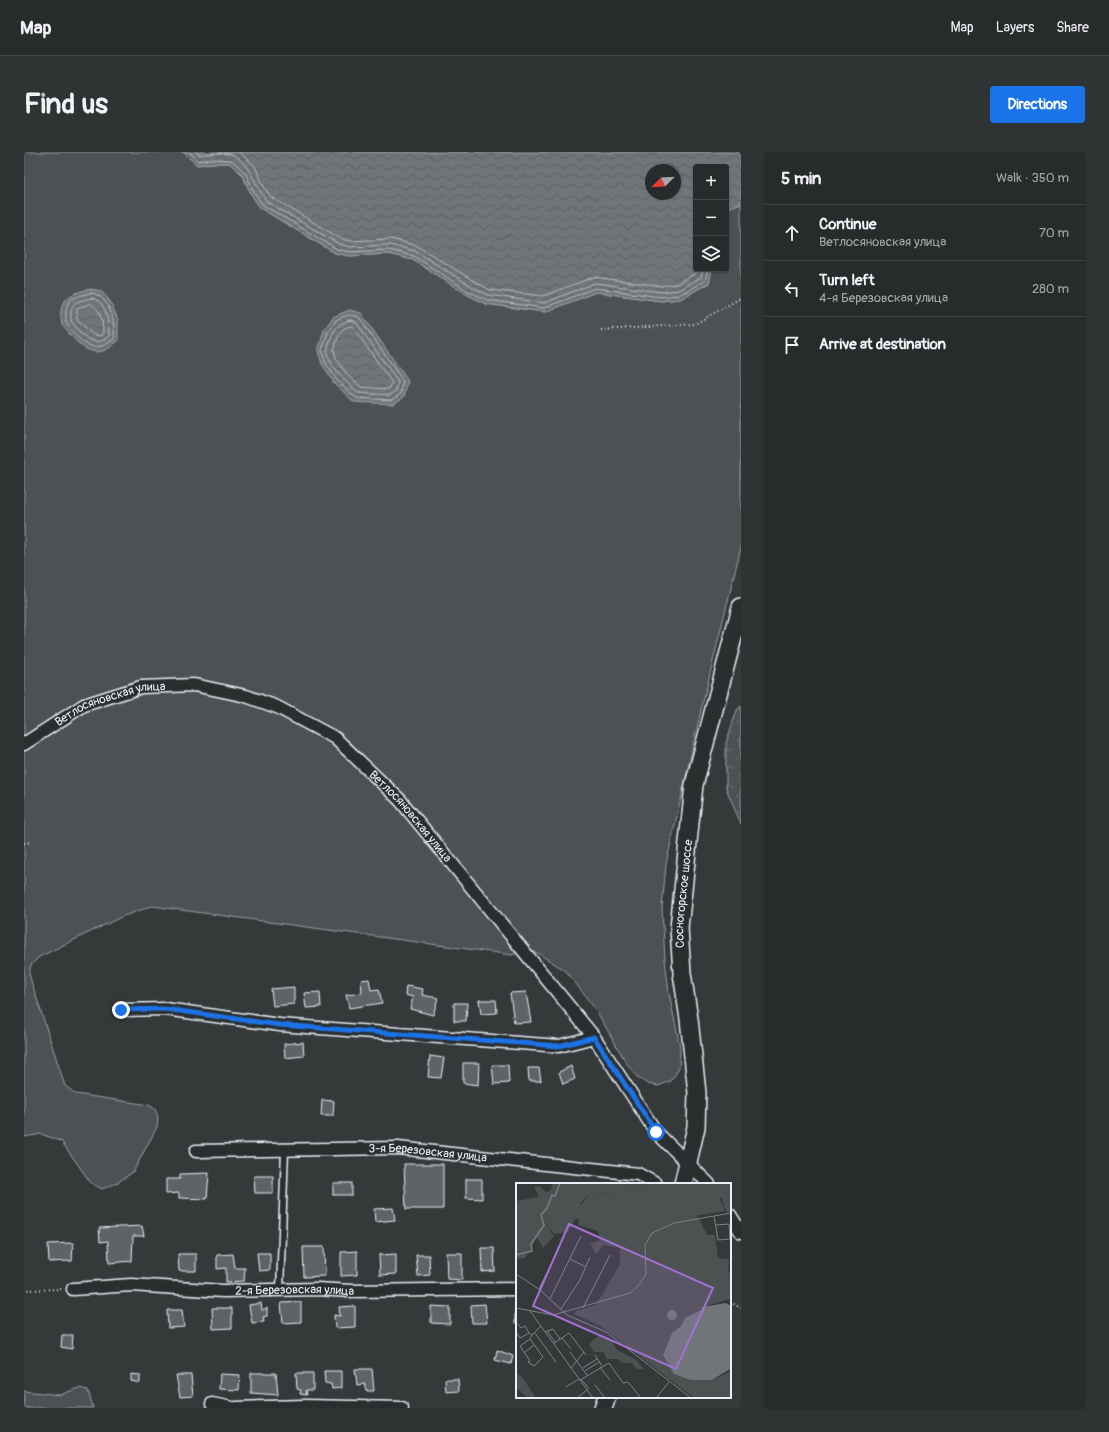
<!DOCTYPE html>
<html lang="en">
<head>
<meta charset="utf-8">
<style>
  :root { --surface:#282b2c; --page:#303334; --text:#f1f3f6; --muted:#a5a7a9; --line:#444748; --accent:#1a73e8 }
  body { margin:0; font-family:Pangolin,sans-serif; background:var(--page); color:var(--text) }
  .controls { position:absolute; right:12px; top:12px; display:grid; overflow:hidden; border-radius:4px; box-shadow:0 1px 3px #0004 }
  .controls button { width:36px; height:36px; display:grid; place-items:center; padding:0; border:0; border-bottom:1px solid var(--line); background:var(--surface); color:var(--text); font:20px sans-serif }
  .compass { position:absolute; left:621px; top:12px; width:36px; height:36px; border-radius:50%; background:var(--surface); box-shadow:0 1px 3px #0004; rotate:246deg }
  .stop { position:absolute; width:12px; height:12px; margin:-9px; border:3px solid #1a73e8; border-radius:50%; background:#fff }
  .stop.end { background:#1a73e8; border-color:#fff; box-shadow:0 1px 4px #0008 }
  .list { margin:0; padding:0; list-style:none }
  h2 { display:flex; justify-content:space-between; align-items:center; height:52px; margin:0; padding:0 16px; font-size:17px }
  h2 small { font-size:13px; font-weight:400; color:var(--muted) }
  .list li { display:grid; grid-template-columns:26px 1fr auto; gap:12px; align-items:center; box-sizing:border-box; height:56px; padding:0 16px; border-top:1px solid var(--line) }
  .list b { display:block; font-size:15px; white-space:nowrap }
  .list p { margin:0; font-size:13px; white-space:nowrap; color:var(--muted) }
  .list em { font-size:13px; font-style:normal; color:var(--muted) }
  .icon { flex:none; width:22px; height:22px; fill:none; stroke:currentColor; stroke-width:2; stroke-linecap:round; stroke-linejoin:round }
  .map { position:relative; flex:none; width:717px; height:1256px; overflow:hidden; border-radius:4px }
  header { display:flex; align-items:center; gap:24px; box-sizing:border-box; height:56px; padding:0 20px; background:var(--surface); border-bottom:1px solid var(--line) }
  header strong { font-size:19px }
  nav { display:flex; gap:22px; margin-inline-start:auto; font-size:14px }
  .intro { display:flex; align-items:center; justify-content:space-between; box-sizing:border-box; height:96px; padding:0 24px }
  h1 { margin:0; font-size:28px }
  .button { padding:10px 18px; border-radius:4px; background:var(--accent); color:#fff; font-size:14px; font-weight:700 }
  main { display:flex; gap:24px; padding:0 24px }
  aside { flex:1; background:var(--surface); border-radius:4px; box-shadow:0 1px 3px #0004 }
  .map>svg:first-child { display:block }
  .green { fill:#4d5152; stroke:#9aa1a5 }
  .forest { fill:url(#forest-crowns); stroke:#9aa1a5 }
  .water { fill:url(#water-waves); stroke:#a0a7ac; fill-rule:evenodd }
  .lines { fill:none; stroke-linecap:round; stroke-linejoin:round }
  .shore { stroke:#b8bfc5; stroke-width:1 }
  .building { fill:#5f6365; stroke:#e8f1f8 }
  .lane-casing { stroke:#e8f1f8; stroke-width:9 }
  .street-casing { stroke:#e8f1f8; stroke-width:15 }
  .secondary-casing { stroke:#e8f1f8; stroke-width:20 }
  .path { stroke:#e8f1f8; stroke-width:2; stroke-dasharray:1 3; stroke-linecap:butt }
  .lane { stroke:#2a2d2e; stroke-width:6 }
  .street { stroke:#2a2d2e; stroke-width:12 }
  .secondary { stroke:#2a2d2e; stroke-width:17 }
  .route { stroke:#1a73e8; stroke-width:5 }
  .labels { text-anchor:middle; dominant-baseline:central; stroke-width:3; stroke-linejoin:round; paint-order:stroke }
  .street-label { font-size:12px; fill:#e8f1f8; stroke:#2a2d2e }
  .inset-river { fill:none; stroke:#707579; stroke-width:2 }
  .inset-road { fill:none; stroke:#7d8386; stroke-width:1 }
  .view { fill:#a171d3; fill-opacity:0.15; stroke:#a171d3; stroke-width:2 }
  .inset-edge { fill:none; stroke:#e8f1f8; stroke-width:2 }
</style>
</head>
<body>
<header>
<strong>Map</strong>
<nav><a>Map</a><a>Layers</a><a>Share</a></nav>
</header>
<div class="intro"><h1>Find us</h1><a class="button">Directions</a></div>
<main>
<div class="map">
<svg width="717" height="1256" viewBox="0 0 717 1256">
  <defs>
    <pattern id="forest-crowns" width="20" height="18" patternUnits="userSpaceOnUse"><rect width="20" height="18" fill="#4d5152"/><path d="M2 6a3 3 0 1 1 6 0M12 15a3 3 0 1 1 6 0" fill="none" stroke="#676a6c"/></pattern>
    <pattern id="water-waves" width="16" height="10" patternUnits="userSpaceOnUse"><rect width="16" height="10" fill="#707579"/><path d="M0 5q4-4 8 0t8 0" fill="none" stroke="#5b5e62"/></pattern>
  </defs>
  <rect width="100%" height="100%" fill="#35393a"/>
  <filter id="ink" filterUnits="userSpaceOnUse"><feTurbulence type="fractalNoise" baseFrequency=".025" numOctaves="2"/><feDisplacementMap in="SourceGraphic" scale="8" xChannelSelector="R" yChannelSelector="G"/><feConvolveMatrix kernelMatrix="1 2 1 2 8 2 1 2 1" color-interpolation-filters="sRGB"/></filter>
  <g filter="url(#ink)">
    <!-- green -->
    <g class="green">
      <path d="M0 0H159L173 13 188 11H205L218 22 227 42 236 56 311 101 325 104 365 102 389 108 442 142 462 152 521 160 572 140 637 149 656 147 685 131 688 117H702V60L704 56 717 51V395L678 554 642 712 638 757 641 807 645 841 656 895 655 916 647 929 634 934 624 932 614 926 603 912 572 858 542 819 515 802 504 797 488 803 128 754 97 765 15 805 7 813 5 822 41 934 52 942 125 953 131 957 134 965 133 975 109 1020 93 1031 78 1037 67 1031 37 989 17 982 0 985Z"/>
      <path d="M55 1236 64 1238 69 1256H0V1239L36 1243Z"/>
    </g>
    <!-- forest -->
    <path class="forest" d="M717 554V672L702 636V591L713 558Z"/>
    <!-- water -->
    <g class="water">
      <path d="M159 0H717V51L704 56 702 60V15H672V117H688L685 131 656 147 637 149 572 140 521 160 462 152 442 142 389 108 365 102 325 104 311 101 236 56 227 42 218 22 205 11H188L173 13ZM627 18H651V42H627Z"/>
      <path d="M67 137 77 139 86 149 94 168V189C90 192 86 196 81 198 63 206 48 185 38 173 37 168 36 159 38 154 42 142 57 139 67 137Z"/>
      <path d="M325 158 337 161 384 229 380 245 369 252 330 250 310 231 298 212 294 199 300 178 309 165Z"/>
    </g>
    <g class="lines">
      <!-- shore -->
      <g class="shore">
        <path d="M165 0 174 9 187 7 207 8 221 20 230 40 239 53 313 97 325 100 365 98 390 104 444 139 463 148 520 156 571 136 637 145 655 143 681 129 684 117"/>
        <path d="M172 0 176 3C185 2 198 0 207 2 224 8 233 36 243 50L315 92 326 95 366 93 391 99 447 134 464 143 520 151 571 131 637 140 654 138 677 125 679 117"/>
        <path d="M215 0 231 14 240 35 247 45 317 87 327 89 367 87 393 94 450 129 466 138 519 144 570 125 637 134 652 132 672 121 673 117"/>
        <path d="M67 141C87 144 91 170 90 187 69 205 55 189 42 171 41 148 44 146 67 141Z"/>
        <path d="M68 146C83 149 85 172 85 184 69 198 57 182 47 169 46 151 50 149 68 146Z"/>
        <path d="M67 152C77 156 79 171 79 181L76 184 69 183 53 167V157Z"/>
        <path d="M325 163 335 165 379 229 377 242 367 248 332 246 313 228 301 210 298 198 304 180 312 168Z"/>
        <path d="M326 168 332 170 374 230 372 239 366 243 334 241C324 232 303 213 303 198 304 194 306 190 307 186 310 176 316 171 326 168Z"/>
        <path d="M326 174 329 175 368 231 366 236 364 237 337 235 322 221 312 206 310 198 314 185 319 177Z"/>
      </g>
    </g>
    <!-- building -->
    <g class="building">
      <path d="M345 827 347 838 355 837 358 851 325 856 322 843 338 841 337 828Z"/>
      <path d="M382 834 399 837 398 843 414 846 409 863 386 857 389 845 381 843Z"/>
      <path d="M270 835V852L249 854 247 837Z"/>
      <path d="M296 840 297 855 282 856 280 841Z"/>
      <path d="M502 840 507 870 490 871 486 841Z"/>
      <path d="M455 848H472L473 861 457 862Z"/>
      <path d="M430 851H443L442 869H430Z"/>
      <path d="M279 890 280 904 261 906 260 892Z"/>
      <path d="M406 904 420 906 417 926 404 925Z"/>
      <path d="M439 911H455L454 933 439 931Z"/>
      <path d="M468 913H484L485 931 470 932Z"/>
      <path d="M547 914 551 927 539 932 535 920Z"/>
      <path d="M504 916H515L517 929H505Z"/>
      <path d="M298 948 310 949 309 964H297Z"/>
      <path d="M380 1012H419V1057H382Z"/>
      <path d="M185 1021 183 1047 155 1046V1041L142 1042V1027H156V1022Z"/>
      <path d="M230 1024H249V1041H231Z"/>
      <path d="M442 1027H458V1047L442 1046Z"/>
      <rect x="309" y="1031" width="19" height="12"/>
      <path d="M369 1056 371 1068 351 1070 350 1057Z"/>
      <path d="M118 1074 120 1084H109L108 1109 85 1111 84 1089 76 1090 75 1076Z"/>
      <path d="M49 1091 48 1109 25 1110 24 1092Z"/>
      <path d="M279 1095H300L301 1124 280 1125Z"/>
      <path d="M457 1096H470L471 1119 458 1120Z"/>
      <path d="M333 1099V1123L317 1124V1100Z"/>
      <path d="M233 1101H246V1118L235 1119Z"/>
      <path d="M422 1101H438V1128L423 1127Z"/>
      <path d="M154 1102H172V1119H155Z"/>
      <path d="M209 1102 211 1116H221L220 1129 202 1130V1116L193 1117V1103Z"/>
      <path d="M372 1102V1122L356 1123 355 1103Z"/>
      <path d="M392 1103H405L406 1123 394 1124Z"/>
      <path d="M277 1150V1170L259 1171 257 1151Z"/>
      <path d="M237 1151 238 1158 243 1156V1164L239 1165 240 1170 228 1171 225 1153Z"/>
      <path d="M461 1152 463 1171H448L447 1153Z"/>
      <path d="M331 1154V1175L311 1176 310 1163 316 1164 315 1155Z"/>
      <path d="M407 1154 426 1155V1172L407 1171Z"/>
      <rect x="491" y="1155" width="2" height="16"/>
      <path d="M188 1156H208V1176L189 1177Z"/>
      <path d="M143 1158H158L160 1175 144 1176Z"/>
      <path d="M38 1183H49L48 1197 37 1195Z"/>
      <path d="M473 1198 489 1204 487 1212 471 1208Z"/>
      <path d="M331 1217H348L350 1239H343L341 1232 333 1233Z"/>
      <path d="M300 1219H317V1236L308 1237 307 1232 301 1231Z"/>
      <path d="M227 1221H252L254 1243 227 1241Z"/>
      <path d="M272 1221H289V1238H282L283 1243 276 1242 277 1238 273 1237Z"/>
      <path d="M107 1222 116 1223V1231L107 1229Z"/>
      <path d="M196 1222 216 1223 215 1238 195 1237Z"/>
      <path d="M152 1223H167L169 1244 156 1245Z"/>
      <path d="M421 1227H434L435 1239 422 1240Z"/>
    </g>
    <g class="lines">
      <!-- lane casing -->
      <g class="lane-casing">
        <path id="lane" d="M256 1138 261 998"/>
      </g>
      <!-- street casing -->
      <g class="street-casing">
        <g id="street">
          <path id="s1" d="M0 592 60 553 117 535 170 533 222 544 253 555 311 586 376 648 570 885 632 980 685 1032"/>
          <path d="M97 858 141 857 256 873 535 894 570 885"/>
          <path id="s2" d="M172 999 374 996 614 1022 632 1032"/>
          <path d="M706 1063 717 1080"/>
          <path id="s3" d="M49 1137 107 1133 199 1139 293 1137 327 1139 493 1137"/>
          <path d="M188 1252 208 1256"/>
          <path d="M212 1256 280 1254 378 1256"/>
        </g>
      </g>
      <!-- secondary casing -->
      <g class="secondary-casing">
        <g id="secondary">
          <path id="s4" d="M659 1032 672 975 673 941 665 867 658 821 655 776 670 633 717 455"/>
          <path d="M579 1256 583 1245"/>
        </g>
      </g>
      <!-- path -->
      <g class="path">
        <path d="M577 178 671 172 715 147 717 148"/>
        <path d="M0 691 8 690"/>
        <path d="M0 1138 38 1137"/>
        <path d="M706 1150 717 1156"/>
      </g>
      <!-- lane -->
      <use href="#lane" class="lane"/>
      <!-- street -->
      <use href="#street" class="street"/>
      <!-- secondary -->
      <use href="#secondary" class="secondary"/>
    </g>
  </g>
  <g class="lines" filter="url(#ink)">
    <!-- route -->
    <path class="route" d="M97 858 141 857 256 873 535 894 570 885 632 980"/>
  </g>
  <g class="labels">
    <!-- street labels -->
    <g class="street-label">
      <text stroke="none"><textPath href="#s1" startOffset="97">Ветлосяновская улица</textPath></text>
      <text stroke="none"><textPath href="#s1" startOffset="445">Ветлосяновская улица</textPath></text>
      <text stroke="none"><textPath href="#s4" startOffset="293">Сосногорское шоссе</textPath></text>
      <text stroke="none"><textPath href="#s2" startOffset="232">3-я Березовская улица</textPath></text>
      <text stroke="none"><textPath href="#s3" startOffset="222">2-я Березовская улица</textPath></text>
    </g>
  </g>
  <!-- overview -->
  <g transform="translate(492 1031)">
    <rect width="215" height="215" fill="#35393a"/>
    <path d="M140 0H189L175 18 178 33 182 34 191 52H199L202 75 213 76 212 86 215 94V116L186 124 185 127 169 135 165 143 156 150 147 172 154 184 175 197H196L215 188V215H178L83 142 58 131 60 128 80 122 104 81V65L88 62 80 71 74 61 84 57 82 48 62 42 63 37 60 35 52 49 38 51 27 37 32 34H40L48 25 66 21 73 11 105 10ZM215 11V29H210L206 17 208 12Z" fill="#4d5152"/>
    <path d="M37 0H140L105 10 73 11 62 23 48 25 40 34 29 35 27 37 38 53 27 65 21 54 9 75 0 76V18L23 14 18 3 25 4 30 9 34 8ZM189 0H215V14L203 15 208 24V28L178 33 171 26V22ZM83 152 94 155 101 167 119 176 128 186H121L116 180H107L101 176H90L88 169H78L73 161ZM0 189 6 194 20 215H12L0 205Z" fill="#4d5152"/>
    <path d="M210 120 215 123 214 186 196 197H175L158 191 147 172 156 150 165 143 169 135 185 127 186 124ZM151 132a5 5 0 1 1 10 0a5 5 0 1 1-10 0Z" fill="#707579"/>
    <path class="inset-river" d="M0 72 16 68 15 61 28 42 25 32 31 25 36 12 39 13 44 0"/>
    <path class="inset-road" d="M198 33 202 57 214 56 213 41 200 42M54 76 70 84M0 91 24 107 51 132 90 149 175 215M23 106 44 63M34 116 65 53M0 125 37 132 114 110 123 102 130 91 129 62 136 50 158 40 215 30M67 125 94 72M45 126 64 97 74 74M14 128 77 215M0 139 5 145 9 143 13 150M31 148 39 159M0 149 4 155 13 150 16 152 25 143M18 149 40 179M29 149 37 146 44 156M46 155 55 166M14 156 4 163 14 178 12 179 18 183 27 174 14 156 16 152M37 161 53 150 70 172M54 169 71 192M8 170 18 162M79 172 86 183M84 184 94 197M55 185 68 169M67 185 81 176M69 188 83 179M65 196 73 206M64 197 93 180 107 200 112 199 125 215M79 202 89 215M50 204 63 196M61 215 71 207M140 215 153 199"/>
    <path class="view" d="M53 41 197 105 160 186 17 123Z"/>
    <rect width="215" height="215" class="inset-edge"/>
  </g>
</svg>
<div class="controls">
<button>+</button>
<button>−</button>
<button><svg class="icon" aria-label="layers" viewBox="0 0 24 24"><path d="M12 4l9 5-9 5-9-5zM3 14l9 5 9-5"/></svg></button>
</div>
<svg class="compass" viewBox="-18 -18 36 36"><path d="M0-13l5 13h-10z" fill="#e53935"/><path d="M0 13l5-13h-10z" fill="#a5a7a9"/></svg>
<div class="stop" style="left:632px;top:980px"></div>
<div class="stop end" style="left:97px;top:858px"></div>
</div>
<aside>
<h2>5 min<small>Walk · 350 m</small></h2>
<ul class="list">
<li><svg class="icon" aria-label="ahead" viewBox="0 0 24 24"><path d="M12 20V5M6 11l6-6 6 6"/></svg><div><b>Continue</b><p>Ветлосяновская улица</p></div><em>70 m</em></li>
<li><svg class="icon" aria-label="left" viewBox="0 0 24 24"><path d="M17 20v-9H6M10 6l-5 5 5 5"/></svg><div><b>Turn left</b><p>4-я Березовская улица</p></div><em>280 m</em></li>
<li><svg class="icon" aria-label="arrive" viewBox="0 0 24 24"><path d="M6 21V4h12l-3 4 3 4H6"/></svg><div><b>Arrive at destination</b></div></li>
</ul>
</aside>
</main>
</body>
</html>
